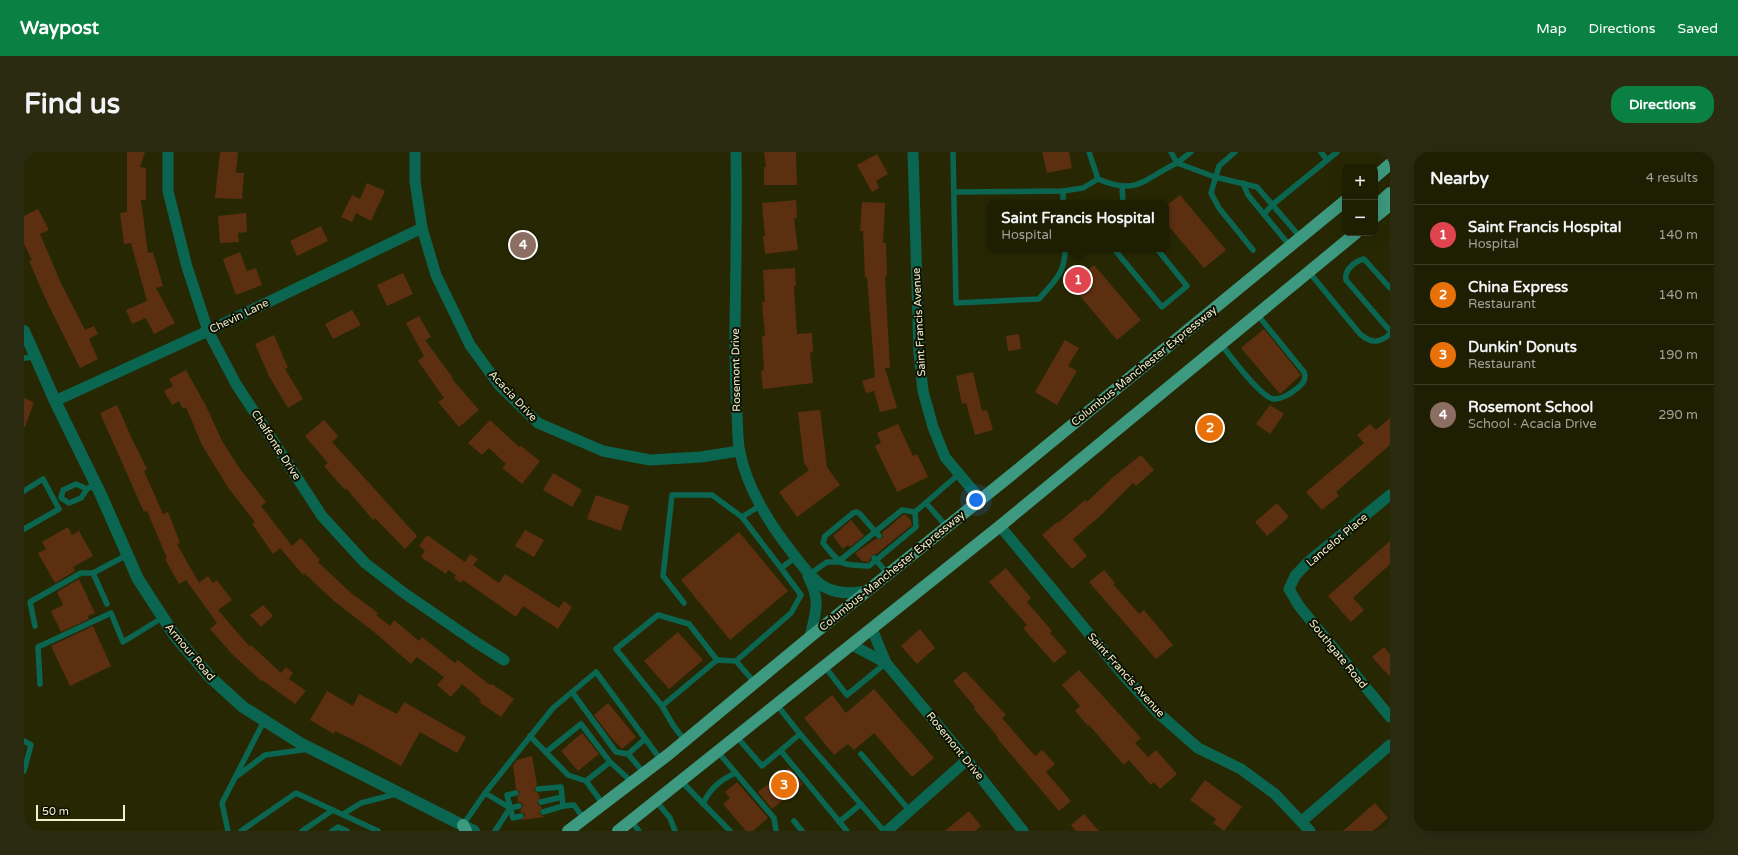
<!DOCTYPE html>
<html lang="en">
<head>
<meta charset="utf-8">
<style>
  :root { --surface:#1d1e02; --page:#2a2b11; --text:#f1f3f6; --muted:#a0a299; --line:#3b3c24; --accent:#0b8043 }
  body { margin:0; font-family:"Varela Round",sans-serif; background:var(--page); color:var(--text) }
  .controls { position:absolute; right:12px; top:12px; display:grid; overflow:hidden; border-radius:8px; box-shadow:0 4px 16px #0002 }
  .controls button { width:36px; height:36px; display:grid; place-items:center; padding:0; border:0; border-bottom:1px solid var(--line); background:var(--surface); color:var(--text); font:20px sans-serif }
  .scale { position:absolute; left:12px; bottom:10px; width:89px; box-sizing:border-box; padding-left:4px; border:2px solid #eef1ce; border-top:0; font-size:11px; line-height:14px; white-space:nowrap; color:#eef1ce; -webkit-text-stroke:3px #101000; paint-order:stroke }
  .you { position:absolute; left:952px; top:348px; width:14px; height:14px; margin:-10px; border:3px solid #fff; border-radius:50%; background:#1a73e8; box-shadow:0 0 0 6px #1a73e833 }
  .badge { display:grid; place-items:center; width:26px; height:26px; border-radius:50%; background:var(--accent); color:#fff; font-size:13px; font-weight:700 }
  .pin { position:absolute; translate:-50% -50%; border:2px solid #fff; box-shadow:0 1px 4px #0006 }
  .popup { position:absolute; left:963px; top:48px; width:182px; height:52px; box-sizing:border-box; display:grid; place-content:center; border-radius:8px; background:var(--surface); filter:drop-shadow(0 1px 3px #0005); font-size:13px; white-space:nowrap; color:var(--muted) }
  .popup b { font-size:15px; color:var(--text) }
  .popup::after { content:''; position:absolute; left:50%; top:100%; margin-left:-8px; border:8px solid transparent; border-top-color:var(--surface) }
  .list { margin:0; padding:0; list-style:none }
  h2 { display:flex; justify-content:space-between; align-items:center; height:52px; margin:0; padding:0 16px; font-size:17px }
  h2 small { font-size:13px; font-weight:400; color:var(--muted) }
  .list li { display:grid; grid-template-columns:26px 1fr auto; gap:12px; align-items:center; box-sizing:border-box; height:60px; padding:0 16px; border-top:1px solid var(--line) }
  .list b { display:block; font-size:15px; white-space:nowrap }
  .list p { margin:0; font-size:13px; white-space:nowrap; color:var(--muted) }
  .list em { font-size:13px; font-style:normal; color:var(--muted) }
  .map { position:relative; flex:none; width:1366px; height:679px; overflow:hidden; border-radius:16px }
  header { display:flex; align-items:center; gap:24px; box-sizing:border-box; height:56px; padding:0 20px; background:var(--accent); color:#fff }
  header strong { font-size:19px }
  nav { display:flex; gap:22px; margin-inline-start:auto; font-size:14px }
  .intro { display:flex; align-items:center; justify-content:space-between; box-sizing:border-box; height:96px; padding:0 24px }
  h1 { margin:0; font-size:28px }
  .button { padding:10px 18px; border-radius:16px; background:var(--accent); color:#fff; font-size:14px; font-weight:700 }
  main { display:flex; gap:24px; padding:0 24px }
  aside { flex:1; background:var(--surface); border-radius:16px; box-shadow:0 4px 16px #0002 }
  .map>svg:first-child { display:block }
  .building { fill:#5c2f10 }
  .lines { fill:none; stroke-linecap:round; stroke-linejoin:round }
  .service { stroke:#0b6651; stroke-width:5.5 }
  .minor { stroke:#0b6651; stroke-width:11 }
  .tertiary { stroke:#0b6651; stroke-width:12 }
  .primary { stroke:#3d997f; stroke-width:12 }
  .labels { text-anchor:middle; dominant-baseline:central; stroke-width:4; stroke-linejoin:round; paint-order:stroke }
  .street-label { font-size:11px; fill:#eef1ce; stroke:#101000 }
</style>
</head>
<body>
<header>
<strong>Waypost</strong>
<nav><a>Map</a><a>Directions</a><a>Saved</a></nav>
</header>
<div class="intro"><h1>Find us</h1><a class="button">Directions</a></div>
<main>
<div class="map">
<svg width="1366" height="679" viewBox="0 0 1366 679">
  <rect width="100%" height="100%" fill="#272803"/>
  <!-- building -->
  <g class="building">
    <path d="M103 0H121L116 15 122 16V48H117L124 101 129 100 139 134 132 136 151 171 130 182 122 166 108 172 102 158 123 149 107 91 100 92 96 61 103 60Z"/>
    <path d="M196 0H214L212 21H220L218 47 191 46Z"/>
    <path d="M740 0H772L773 33H740V15H742Z"/>
    <path d="M1018 0H1045L1048 16 1023 21Z"/>
    <path d="M853 2 864 22 852 29 855 36 848 40 833 13Z"/>
    <path d="M343 31 361 39 347 69 332 61 328 70 317 65 328 43 336 47Z"/>
    <path d="M1156 43 1202 98 1180 116 1142 71V54Z"/>
    <path d="M772 48 773 66H770L774 98 741 102 739 84H741L738 51Z"/>
    <path d="M838 50 861 51 859 91H862L863 124 861 125 866 216H861L873 256 856 260 850 239 842 241 838 229 851 225 843 125H841L839 79H836Z"/>
    <path d="M14 57 25 78 16 82 36 129 61 178 70 174 74 182 65 187 74 207 56 216 23 150 5 109 8 108 0 92V64Z"/>
    <path d="M222 61 223 80 214 81 215 90 196 91 194 64Z"/>
    <path d="M297 74 304 89 273 104 266 89Z"/>
    <path d="M216 100 223 119 232 116 238 133 212 143 199 107Z"/>
    <path d="M1070 113 1117 168 1093 188 1046 132Z"/>
    <path d="M771 116 772 134H770L773 182 788 181 789 200 786 201 789 231 739 237 737 219 740 218 738 184H741L738 150H741L739 118Z"/>
    <path d="M379 121 389 142 363 154 353 133Z"/>
    <path d="M328 158 337 173 309 187 301 172Z"/>
    <path d="M395 164 407 185 401 188 429 226 428 227 455 258 435 275 414 250 420 246 394 209 400 204 382 171Z"/>
    <path d="M1240 177 1277 223 1256 242 1217 196Z"/>
    <path d="M995 182 997 197 984 199 982 184Z"/>
    <path d="M250 183 264 216 261 217 279 247 264 256 245 224 231 192Z"/>
    <path d="M1041 188 1055 196 1044 214 1053 219 1033 253 1011 240Z"/>
    <path d="M162 218 182 254 198 289 216 317 242 350 237 354 268 394 277 386 296 408 294 410 327 441 354 461 352 463 366 474 370 468 395 489 398 485 431 511 434 508 466 533 468 532 490 547 477 565 455 550 457 548 438 532 427 545 413 533 420 525 393 505 387 512 350 480 310 449 280 421 279 423 256 396 249 402 228 372 231 370 205 337 178 293 162 255 159 257 155 249 148 253 140 239 149 234 145 227Z"/>
    <path d="M949 220 958 259 963 258 969 278 951 283 942 251 938 252 932 224Z"/>
    <path d="M0 246 10 250 1 275H0Z"/>
    <path d="M93 253 109 289 123 317 120 319 139 362 144 360 156 391 153 392 175 431 184 424 189 431 193 428 208 448 194 458 226 495 227 493 257 521 262 515 269 521 265 527 282 539 271 552 238 528 237 529 208 502 186 477 193 471 162 428 155 432 141 407 143 406 123 359 120 360 76 261Z"/>
    <path d="M1246 253 1260 262 1246 282 1232 272Z"/>
    <path d="M796 258 803 315 816 333 773 365 755 340 785 318 780 311 774 260Z"/>
    <path d="M1185 260 1201 280 1187 291 1171 272Z"/>
    <path d="M1366 266V293L1312 340 1315 344 1298 358 1282 340 1340 291 1333 283 1346 272 1352 278Z"/>
    <path d="M300 268 314 284 308 290 393 384 381 397 351 366 349 368 322 336 321 338 300 314 304 311 281 284Z"/>
    <path d="M466 268 495 295 497 294 516 309 498 332 478 316 482 312 465 296 458 303 444 291Z"/>
    <path d="M874 272 889 304 893 302 904 325 873 340 851 294 857 291 853 281Z"/>
    <path d="M1117 303 1130 318 1112 334 1109 331 1075 365 1049 387 1063 404 1048 417 1018 383 1033 370 1034 371 1061 348 1063 350 1088 326Z"/>
    <path d="M529 321 558 338 548 355 519 338Z"/>
    <path d="M572 343 605 354 597 379 563 367Z"/>
    <path d="M1253 351 1265 365 1243 384 1231 370Z"/>
    <path d="M879 363H882L887 369 888 373 852 402 848 403 844 410 838 409 831 401 852 387H857L859 385 858 381Z"/>
    <path d="M827 368 840 384 826 395 824 393 819 397 809 384Z"/>
    <path d="M44 375 48 383 55 379 69 404 49 415 51 419 31 431 14 401 22 397 18 390Z"/>
    <path d="M501 378 520 388 510 405 491 394Z"/>
    <path d="M715 380 764 439 706 488 657 428Z"/>
    <path d="M403 383 441 410 446 402 454 407 449 413 475 431 481 422 535 456 540 449 548 455 534 477 499 454 492 465 439 428 437 431 430 426 432 423 424 418 422 422 397 405 401 399 395 394Z"/>
    <path d="M1366 389V412L1329 446 1340 458 1327 470 1304 444Z"/>
    <path d="M982 416 1007 446 1003 450 1028 479 1026 481 1043 500 1030 511 999 476 1003 473 965 430Z"/>
    <path d="M1080 418 1091 431 1089 432 1115 462 1120 458 1149 493 1132 507 1065 430Z"/>
    <path d="M55 427 71 461 64 464 65 467 37 480 27 459 39 453 33 440Z"/>
    <path d="M239 453 249 464 237 475 226 463Z"/>
    <path d="M69 474 87 514 46 534 27 494Z"/>
    <path d="M896 477 911 496 893 512 877 494Z"/>
    <path d="M654 480 679 508 645 537 620 509Z"/>
    <path d="M1360 495 1366 502V525L1348 505Z"/>
    <path d="M1055 518 1117 586 1111 591 1124 605 1132 598 1153 622 1136 637 1130 630 1127 633 1105 608 1100 613 1065 573 1064 574 1051 559 1056 554 1038 533Z"/>
    <path d="M941 519 982 563 978 566 1011 604 1018 598 1031 612 1022 620 1047 649 1035 659 973 586 974 585 950 557 951 555 929 529Z"/>
    <path d="M850 537 910 606 888 625 850 581 830 598 824 592 810 603 780 566 808 543 822 561Z"/>
    <path d="M303 539 329 554 335 542 373 562 380 550 442 585 433 601 396 580 377 614 340 593 311 579 310 582 286 568Z"/>
    <path d="M584 551 612 585 598 597 585 583 570 563Z"/>
    <path d="M558 581 575 602 554 619 537 599Z"/>
    <path d="M508 604 513 633 510 638 514 641 516 646 513 651 518 656 515 661 520 665 498 668 501 663 500 661 496 660 499 653 498 651 494 650 493 645 496 640 492 637 489 613 493 608Z"/>
    <path d="M765 616 779 632 748 657 734 640Z"/>
    <path d="M1181 628 1218 655 1200 679 1189 671 1192 667 1166 648Z"/>
    <path d="M713 630 744 666 729 679H722L699 652 706 646 701 640Z"/>
    <path d="M1351 651 1364 666 1349 679H1319Z"/>
    <path d="M945 659 957 674 951 679H921Z"/>
    <path d="M1060 662 1075 679H1052L1047 673Z"/>
  </g>
  <g class="lines">
    <!-- service -->
    <g class="service">
      <path d="M929 0 932 151 1015 147C1030 129 1041 122 1041 97"/>
      <path d="M1065 0 1074 27"/>
      <path d="M1147 0 1153 11 1167 0"/>
      <path d="M1211 0 1195 14 1187 41 1195 56 1229 98"/>
      <path d="M1297 0 1303 8"/>
      <path d="M1219 31 1224 43 1266 94"/>
      <path d="M1098 34 1099 51"/>
      <path d="M1039 39V51"/>
      <path d="M930 40 1039 39 1059 36 1074 27C1114 44 1119 27 1153 11L1191 25 1233 35 1277 86"/>
      <path d="M1240 62 1248 53 1313 0"/>
      <path d="M1090 97 1138 155 1163 134 1133 97"/>
      <path d="M1285 120 1336 182C1347 191 1354 192 1366 182"/>
      <path d="M1366 136 1340 107C1331 109 1320 118 1322 128L1366 179"/>
      <path d="M1197 192C1206 204 1236 244 1249 247 1256 248 1266 242 1271 238 1278 233 1283 228 1280 220L1233 162"/>
      <path d="M0 206 11 205"/>
      <path d="M63 337 52 332 39 338 37 346 45 351 57 346 63 337 72 332"/>
      <path d="M0 339 19 327 35 357 0 377"/>
      <path d="M902 351 923 375"/>
      <path d="M718 365 737 353"/>
      <path d="M855 384 836 362 833 360 829 361 801 384 799 391C817 413 816 413 845 414L892 375 891 360"/>
      <path d="M850 406 864 422"/>
      <path d="M69 421 83 452"/>
      <path d="M786 422 803 410H814L878 358 891 360 935 322"/>
      <path d="M660 451 639 424 648 343H688L718 365 757 416 772 405"/>
      <path d="M11 474 6 450 57 421H69L103 403"/>
      <path d="M712 509 767 461 777 443 757 416"/>
      <path d="M801 515 823 543 862 511"/>
      <path d="M16 532 14 495 87 461 99 490 138 466"/>
      <path d="M548 540 592 600 604 602 620 621"/>
      <path d="M753 553 776 582 860 679"/>
      <path d="M638 554 592 497 634 463 665 472 693 508"/>
      <path d="M506 584 544 623 562 629 586 610 608 630"/>
      <path d="M713 585 738 614 776 582"/>
      <path d="M0 589 7 593 0 619"/>
      <path d="M661 589 649 573 638 554 693 508 712 509 731 531"/>
      <path d="M757 599 823 679"/>
      <path d="M522 600 557 572 586 610"/>
      <path d="M694 600 750 666 752 679"/>
      <path d="M604 602 621 587"/>
      <path d="M837 602 886 659"/>
      <path d="M213 624 241 603 285 597"/>
      <path d="M562 629 579 652"/>
      <path d="M657 629 706 679"/>
      <path d="M514 637 537 635 539 654"/>
      <path d="M461 641 529 556 572 520 637 608"/>
      <path d="M492 641 483 643 489 666 497 664"/>
      <path d="M632 649 646 666 651 679"/>
      <path d="M517 650 538 645"/>
      <path d="M679 652C685 638 697 627 712 621"/>
      <path d="M519 660 539 654 550 653 560 667"/>
      <path d="M319 662 337 651 372 642"/>
      <path d="M607 669 615 679"/>
      <path d="M770 669 778 679"/>
      <path d="M815 670 837 652"/>
      <path d="M439 673 461 641 486 656 495 654"/>
      <path d="M204 679 198 651 240 569"/>
      <path d="M217 679 272 641 354 679"/>
      <path d="M278 679 309 658"/>
      <path d="M308 679 314 675 323 679"/>
      <path d="M471 679 486 656"/>
    </g>
    <!-- minor -->
    <g class="minor">
      <path d="M144 0V39L163 115 184 179 212 232 298 364 341 411 380 441 450 489 480 508"/>
      <path d="M391 0V29L398 76 412 123 446 193 475 233 514 271 579 299 626 308 677 305 715 299"/>
      <path d="M712 0C713 58 712 115 711 173 711 203 711 233 713 263 714 275 713 288 716 300 723 337 747 374 770 403 793 433 804 446 843 439"/>
      <path d="M889 0 895 201 899 239 909 275 921 305 956 347"/>
      <path d="M31 249 184 179 398 76"/>
      <path d="M1366 343 1284 410 1271 424 1265 437 1275 454 1366 565"/>
      <path d="M976 374 1100 524 1133 560 1174 596 1217 617 1251 642 1286 679"/>
      <path d="M784 424C797 449 792 459 786 485"/>
      <path d="M848 477 862 511 943 608 999 679"/>
      <path d="M828 493 862 511"/>
      <path d="M1278 669 1366 593"/>
      <path d="M863 679 943 608"/>
    </g>
    <!-- tertiary -->
    <path class="tertiary" d="M0 179 31 249 77 343 114 427 151 484 186 525 219 555 276 591 450 679"/>
    <!-- primary -->
    <g class="primary">
      <path d="M1351 25 1366 12"/>
      <path d="M1351 55 1366 41"/>
      <path d="M1351 65 1366 53"/>
      <path d="M439 673 442 679"/>
      <path d="M544 679 645 602 786 485 986 324 1321 49"/>
      <path d="M594 679 976 374 1332 81"/>
    </g>
  </g>
  <g class="labels">
    <!-- street labels -->
    <g class="street-label">
      <text transform="translate(215 164) rotate(-26)">Chevin Lane</text>
      <text transform="translate(895 170) rotate(-93)">Saint Francis Avenue</text>
      <text transform="translate(1120 214) rotate(-39)">Columbus-Manchester Expressway</text>
      <text transform="translate(712 218) rotate(-91)">Rosemont Drive</text>
      <text transform="translate(489 244) rotate(47)">Acacia Drive</text>
      <text transform="translate(252 293) rotate(57)">Chalfonte Drive</text>
      <text transform="translate(1313 388) rotate(-40)">Lancelot Place</text>
      <text transform="translate(868 419) rotate(-39)">Columbus-Manchester Expressway</text>
      <text transform="translate(166 500) rotate(50)">Armour Road</text>
      <text transform="translate(1314 502) rotate(51)">Southgate Road</text>
      <text transform="translate(1102 523) rotate(48)">Saint Francis Avenue</text>
      <text transform="translate(931 594) rotate(51)">Rosemont Drive</text>
    </g>
  </g>
</svg>
<div class="controls">
<button>+</button>
<button>−</button>
</div>
<div class="scale">50 m</div>
<div class="you"></div>
<div class="pin badge" style="left:1054px;top:128px;background:#e0444e">1</div>
<div class="popup"><b>Saint Francis Hospital</b>Hospital</div>
<div class="pin badge" style="left:1186px;top:276px;background:#e8710a">2</div>
<div class="pin badge" style="left:760px;top:633px;background:#e8710a">3</div>
<div class="pin badge" style="left:499px;top:93px;background:#8d6e63">4</div>
</div>
<aside>
<h2>Nearby<small>4 results</small></h2>
<ul class="list">
<li><span class="badge" style="background:#e0444e">1</span><div><b>Saint Francis Hospital</b><p>Hospital</p></div><em>140 m</em></li>
<li><span class="badge" style="background:#e8710a">2</span><div><b>China Express</b><p>Restaurant</p></div><em>140 m</em></li>
<li><span class="badge" style="background:#e8710a">3</span><div><b>Dunkin' Donuts</b><p>Restaurant</p></div><em>190 m</em></li>
<li><span class="badge" style="background:#8d6e63">4</span><div><b>Rosemont School</b><p>School · Acacia Drive</p></div><em>290 m</em></li>
</ul>
</aside>
</main>
</body>
</html>
